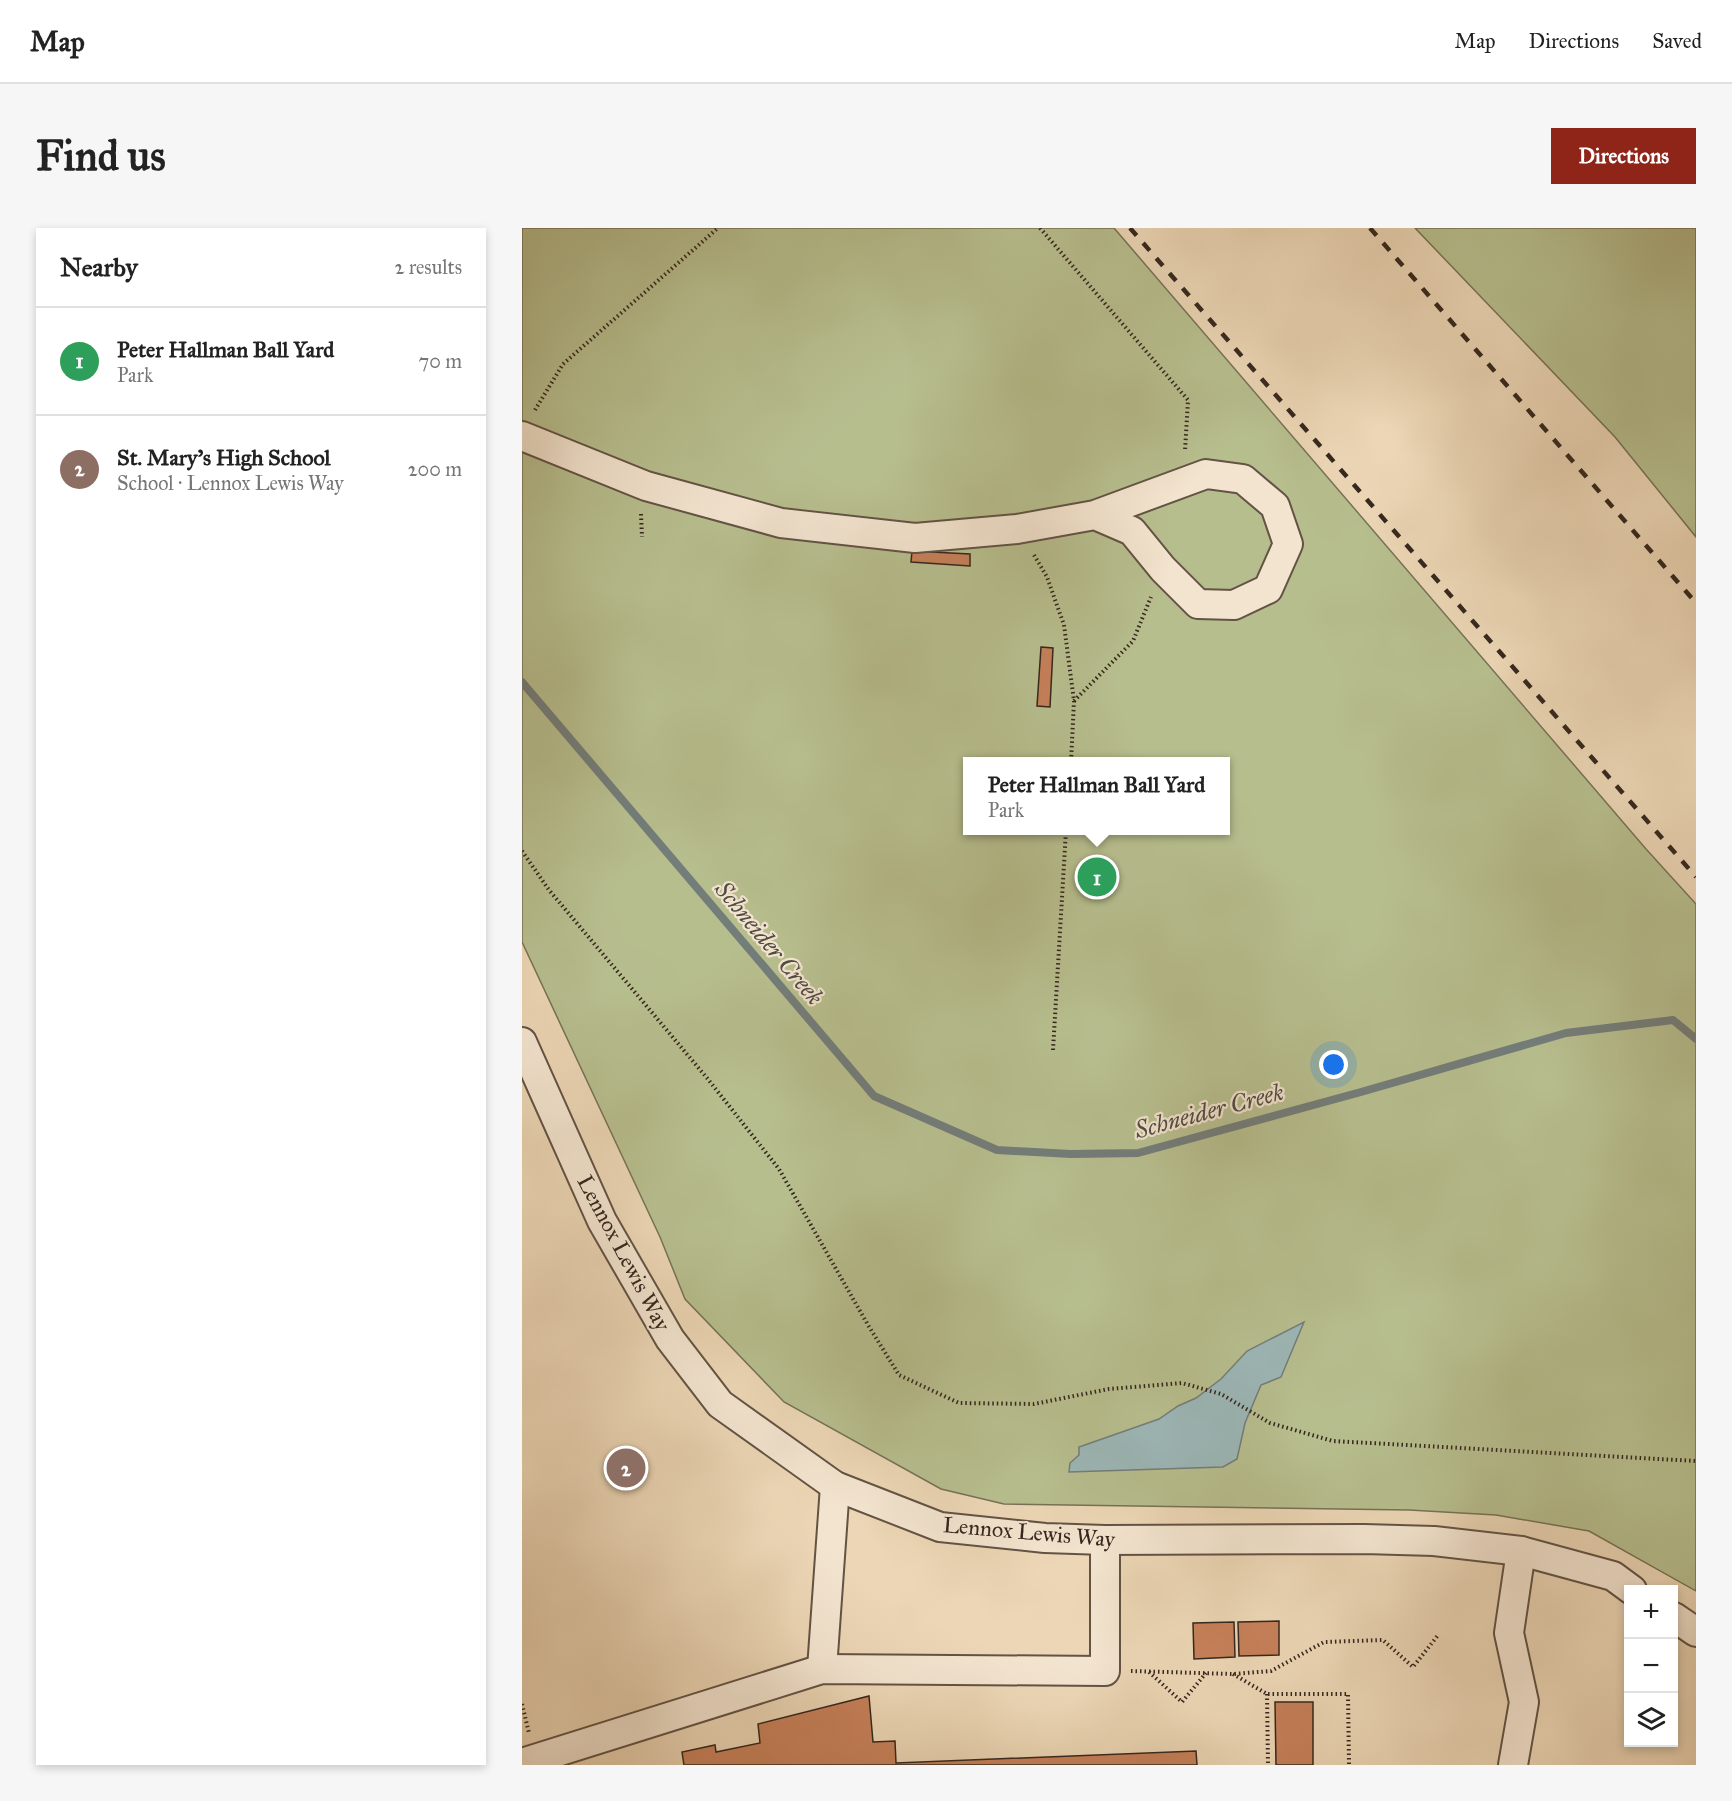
<!DOCTYPE html>
<html lang="en">
<head>
<meta charset="utf-8">
<style>
  :root { --surface:#fff; --page:#f6f6f6; --text:#222; --muted:#767676; --line:#e0e0e0; --accent:#8f2418 }
  body { margin:0; font-family:"IM FELL Great Primer",serif; background:var(--page); color:var(--text) }
  .controls { position:absolute; right:18px; bottom:18px; display:grid; overflow:hidden; border-radius:0px; box-shadow:0 3px 9px #0003 }
  .controls button { width:54px; height:54px; display:grid; place-items:center; padding:0; border:0; border-bottom:2px solid var(--line); background:var(--surface); color:var(--text); font:30px sans-serif }
  .you { position:absolute; left:812px; top:837px; width:21px; height:21px; margin:-15px; border:4px solid #fff; border-radius:50%; background:#1a73e8; box-shadow:0 0 0 9px #1a73e833 }
  .badge { display:grid; place-items:center; width:39px; height:39px; border-radius:50%; background:var(--accent); color:#fff; font-size:20px; font-weight:700 }
  .pin { position:absolute; translate:-50% -50%; border:3px solid #fff; box-shadow:0 2px 6px #0006 }
  .popup { position:absolute; left:441px; top:529px; width:267px; height:78px; box-sizing:border-box; display:grid; place-content:center; border-radius:0px; background:var(--surface); filter:drop-shadow(0 2px 4px #0005); font-size:20px; white-space:nowrap; color:var(--muted) }
  .popup b { font-size:22px; color:var(--text) }
  .popup::after { content:''; position:absolute; left:50%; top:100%; margin-left:-12px; border:12px solid transparent; border-top-color:var(--surface) }
  .list { margin:0; padding:0; list-style:none }
  h2 { display:flex; justify-content:space-between; align-items:center; height:78px; margin:0; padding:0 24px; font-size:26px }
  h2 small { font-size:20px; font-weight:400; color:var(--muted) }
  .list li { display:grid; grid-template-columns:39px 1fr auto; gap:18px; align-items:center; box-sizing:border-box; height:108px; padding:0 24px; border-top:2px solid var(--line) }
  .list b { display:block; font-size:22px; white-space:nowrap }
  .list p { margin:0; font-size:20px; white-space:nowrap; color:var(--muted) }
  .list em { font-size:20px; font-style:normal; color:var(--muted) }
  .icon { flex:none; width:33px; height:33px; fill:none; stroke:currentColor; stroke-width:2; stroke-linecap:round; stroke-linejoin:round }
  .map { position:relative; flex:none; width:1174px; height:1537px; overflow:hidden; border-radius:0px }
  header { display:flex; align-items:center; gap:36px; box-sizing:border-box; height:84px; padding:0 30px; background:var(--surface); border-bottom:2px solid var(--line) }
  header strong { font-size:28px }
  nav { display:flex; gap:33px; margin-inline-start:auto; font-size:21px }
  .intro { display:flex; align-items:center; justify-content:space-between; box-sizing:border-box; height:144px; padding:0 36px }
  h1 { margin:0; font-size:42px }
  .button { padding:15px 27px; border-radius:0px; background:var(--accent); color:#fff; font-size:21px; font-weight:700 }
  main { display:flex; gap:36px; padding:0 36px }
  aside { flex:1; background:var(--surface); border-radius:0px; box-shadow:0 3px 9px #0003 }
  .map>svg:first-child { display:block }
  .green { fill:#b7be8e; stroke:#767256; stroke-width:1.5; fill-rule:evenodd }
  .water { fill:#9cb7b7; stroke:#737d7a; stroke-width:1.5 }
  .lines { fill:none; stroke-linecap:round; stroke-linejoin:round }
  .stream { stroke:#737d7a; stroke-width:8 }
  .building { fill:#c68059; stroke:#35271e; stroke-width:1.5 }
  .minor-casing { stroke:#635344; stroke-width:32 }
  .path { stroke:#35271e; stroke-width:4; stroke-dasharray:1.5 3; stroke-linecap:butt }
  .minor { stroke:#f3e4cf; stroke-width:28 }
  .rail { stroke:#35271e; stroke-width:4.5; stroke-dasharray:10 10; stroke-linecap:butt }
  .labels { text-anchor:middle; dominant-baseline:central; stroke-width:4.5; stroke-linejoin:round; paint-order:stroke }
  .street-label { font-size:22px; fill:#35271e; stroke:#f3e4cf }
  .water-label { font-size:24px; font-style:italic; fill:#4f4b44; stroke:#f3e4cf }
</style>
</head>
<body>
<header>
<strong>Map</strong>
<nav><a>Map</a><a>Directions</a><a>Saved</a></nav>
</header>
<div class="intro"><h1>Find us</h1><a class="button">Directions</a></div>
<main>
<aside>
<h2>Nearby<small>2 results</small></h2>
<ul class="list">
<li><span class="badge" style="background:#2e9e5b">1</span><div><b>Peter Hallman Ball Yard</b><p>Park</p></div><em>70 m</em></li>
<li><span class="badge" style="background:#8d6e63">2</span><div><b>St. Mary's High School</b><p>School · Lennox Lewis Way</p></div><em>200 m</em></li>
</ul>
</aside>
<div class="map">
<svg width="1174" height="1537" viewBox="0 0 1174 1537">
  <rect width="100%" height="100%" fill="#ecd6b5"/>
  <filter id="stains"><feTurbulence type="fractalNoise" baseFrequency=".00333" numOctaves="4"/><feColorMatrix values="0 0 0 0 .2 0 0 0 0 .09 0 0 0 0 .02 0 0 0 .5 -.17"/></filter>
  <radialGradient id="worn" r=".72"><stop offset=".6" stop-color="#630" stop-opacity="0"/><stop offset="1" stop-color="#630" stop-opacity=".3"/></radialGradient>
  <!-- green -->
  <g class="green">
    <path d="M0 0H592L1124 621 1174 676V1363L1067 1303 974 1287 887 1282 482 1276 419 1261 262 1174 163 1071 138 1009 0 714ZM446 534H704V602H446Z"/>
    <path d="M893 0H1174V309L1093 209Z"/>
  </g>
  <!-- water -->
  <path class="water" d="M782 1094 759 1149 739 1157 723 1195 715 1231 701 1239 547 1244 548 1235 557 1227V1219L637 1191 656 1178 674 1170 699 1151 725 1123Z"/>
  <g class="lines">
    <!-- stream -->
    <path class="stream" d="M0 454 352 868 475 922 549 926 616 925 839 864 1044 805 1151 792 1174 811"/>
  </g>
  <!-- building -->
  <g class="building">
    <path d="M390 323 448 326V338L389 334Z"/>
    <path d="M519 419 531 420 528 479 515 478Z"/>
    <path d="M757 1393V1427L717 1428 716 1394Z"/>
    <path d="M712 1394 713 1429 672 1431 671 1395Z"/>
    <path d="M347 1468 351 1514 373 1513 374 1535 674 1523 675 1537H162L160 1524 193 1517 194 1524 238 1515 236 1496Z"/>
    <path d="M753 1474H791V1537H754Z"/>
  </g>
  <g class="lines">
    <!-- minor casing -->
    <g class="minor-casing">
      <g id="minor">
        <path d="M0 208 124 258 259 295 393 310 495 301 573 287 684 246 721 251 753 278 766 316 746 361 712 377 676 376 641 341 610 303 573 287"/>
        <path d="M0 814 80 993 148 1111 198 1176 313 1258 418 1299 523 1310 583 1312 842 1311 912 1313 999 1323 1091 1348 1110 1362"/>
        <path d="M1152 1389 1174 1404"/>
        <path d="M300 1441 313 1258"/>
        <path d="M0 1535 300 1441 583 1443V1312"/>
        <path d="M991 1537 1002 1474 987 1405 999 1323"/>
      </g>
    </g>
    <!-- path -->
    <g class="path">
      <path d="M518 0 666 172 663 223"/>
      <path d="M13 182 41 136 196 0"/>
      <path d="M119 286 120 309"/>
      <path d="M512 327 525 349 542 397 552 473 549 534"/>
      <path d="M552 473 611 413 629 369"/>
      <path d="M0 623 27 662 185 850 257 941 346 1097 377 1147 437 1175 512 1176 587 1161 660 1155 699 1166 748 1195 811 1213 1174 1233"/>
      <path d="M531 822 544 602"/>
      <path d="M609 1443 711 1446 749 1443 802 1414 861 1412 891 1439 917 1406"/>
      <path d="M627 1444 660 1474 684 1445"/>
      <path d="M711 1446 745 1466H826L827 1537"/>
      <path d="M745 1466 746 1537"/>
      <path d="M0 1476 7 1505"/>
    </g>
    <!-- minor -->
    <use href="#minor" class="minor"/>
    <!-- rail -->
    <g class="rail">
      <path d="M608 0 1174 649"/>
      <path d="M848 0 1174 375"/>
    </g>
  </g>
  <g class="labels">
    <!-- street labels -->
    <g class="street-label">
      <text transform="translate(102 1025) rotate(62)">Lennox Lewis Way</text>
      <text transform="translate(507 1304) rotate(5)">Lennox Lewis Way</text>
    </g>
    <!-- water labels -->
    <g class="water-label">
      <text transform="translate(247 715) rotate(50)">Schneider Creek</text>
      <text transform="translate(687 883) rotate(-15)">Schneider Creek</text>
    </g>
  </g>
  <rect width="100%" height="100%" filter="url(#stains)"/>
  <rect width="100%" height="100%" fill="url(#worn)"/>
</svg>
<div class="controls">
<button>+</button>
<button>−</button>
<button><svg class="icon" aria-label="layers" viewBox="0 0 24 24"><path d="M12 4l9 5-9 5-9-5zM3 14l9 5 9-5"/></svg></button>
</div>
<div class="you"></div>
<div class="pin badge" style="left:575px;top:649px;background:#2e9e5b">1</div>
<div class="popup"><b>Peter Hallman Ball Yard</b>Park</div>
<div class="pin badge" style="left:104px;top:1240px;background:#8d6e63">2</div>
</div>
</main>
</body>
</html>
